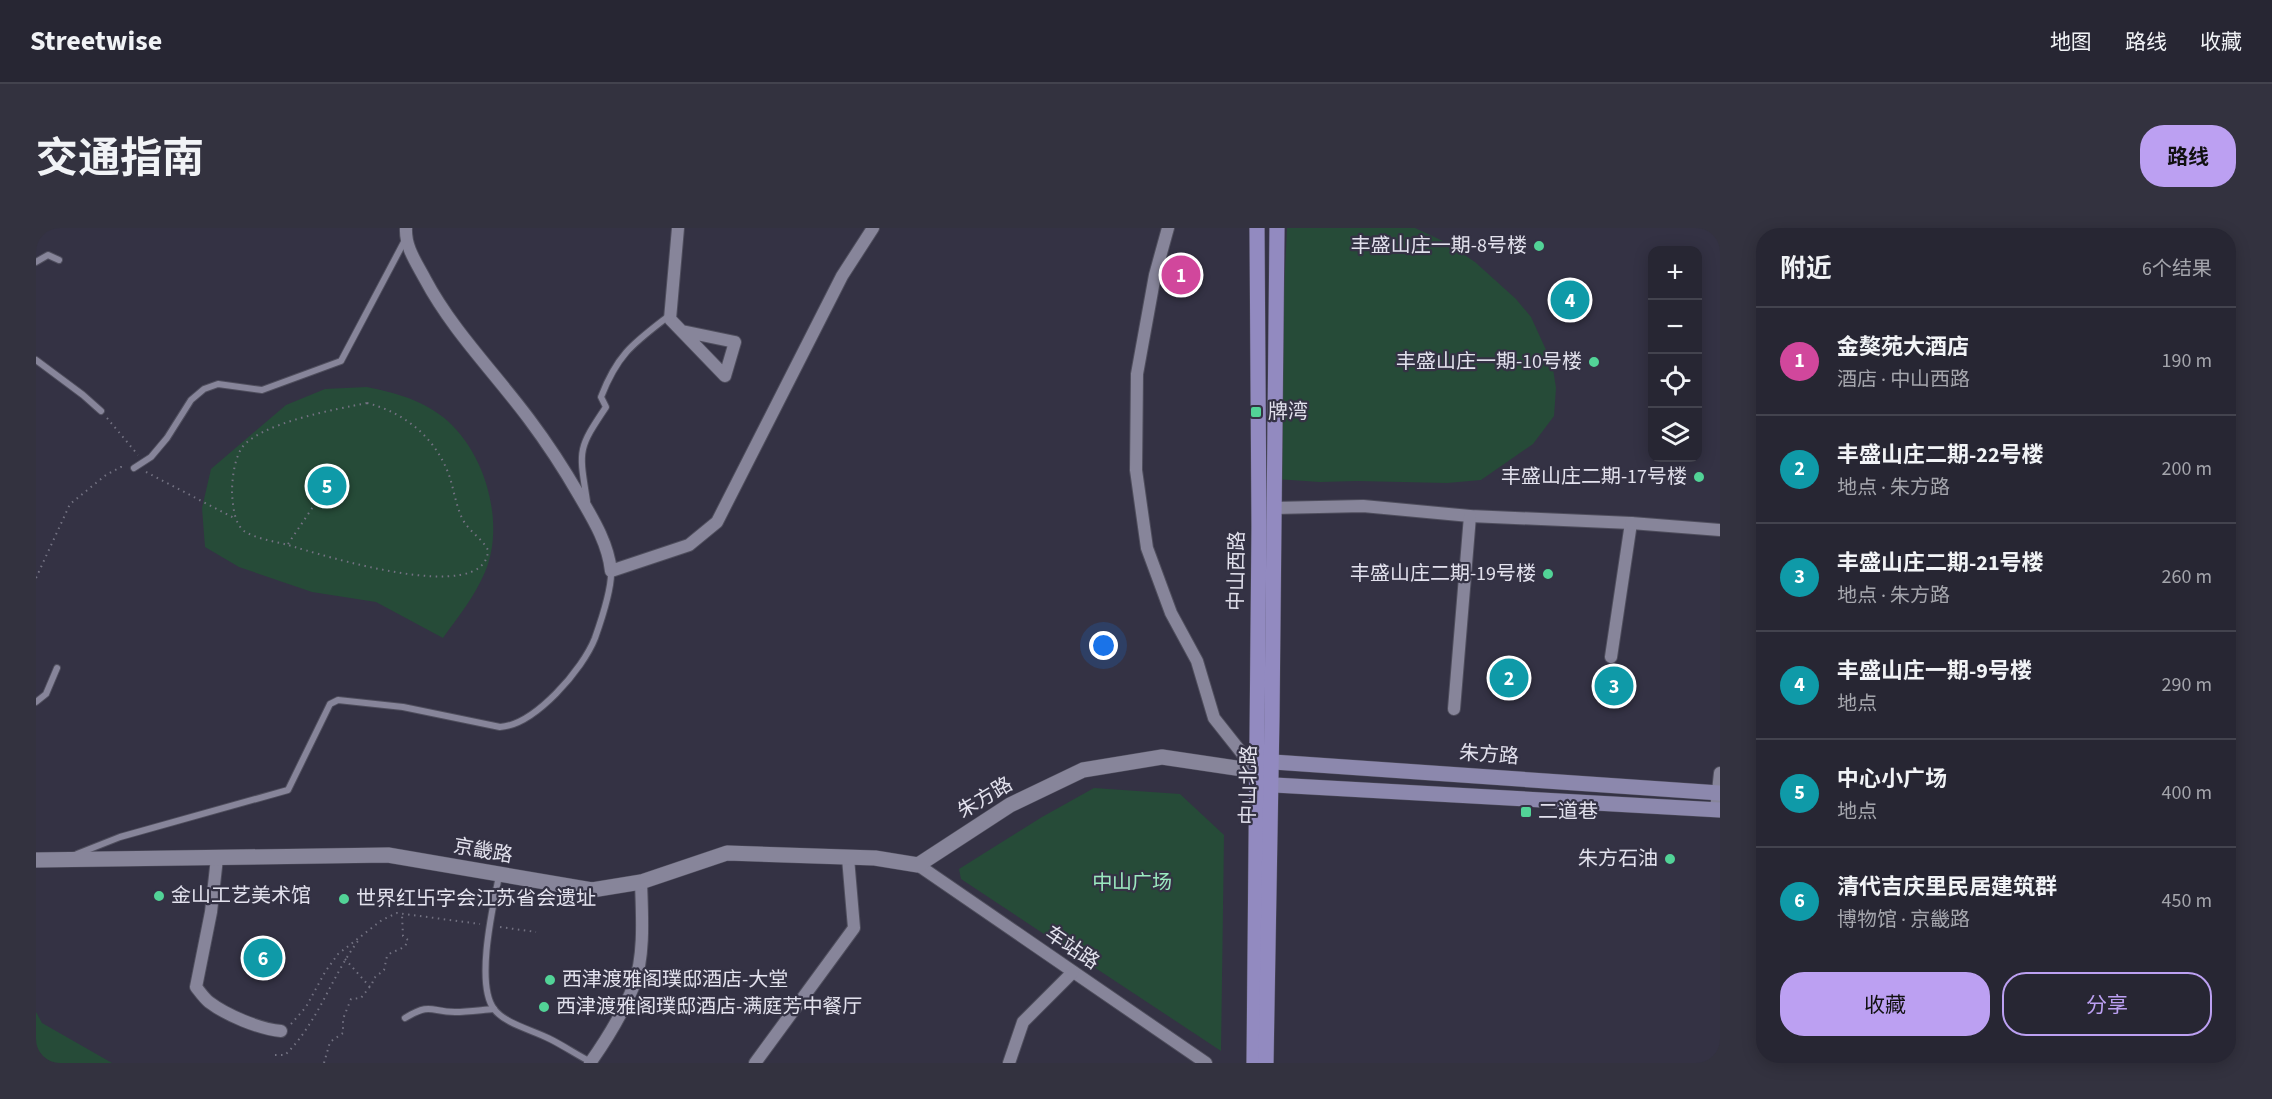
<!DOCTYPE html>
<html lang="zh">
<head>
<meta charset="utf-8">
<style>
  :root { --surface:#272633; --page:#33323f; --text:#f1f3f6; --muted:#a4a5ac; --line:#43434e; --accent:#bca0f2 }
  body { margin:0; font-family:"Source Sans 3","Noto Sans SC",sans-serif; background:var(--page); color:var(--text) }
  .controls { position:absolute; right:18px; top:18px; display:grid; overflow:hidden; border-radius:12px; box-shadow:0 3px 15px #0003 }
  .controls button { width:54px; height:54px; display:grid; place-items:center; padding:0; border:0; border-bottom:2px solid var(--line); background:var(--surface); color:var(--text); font:30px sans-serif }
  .you { position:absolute; left:1068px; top:418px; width:21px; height:21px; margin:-15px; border:4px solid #fff; border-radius:50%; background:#1a73e8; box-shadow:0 0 0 9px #1a73e833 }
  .badge { display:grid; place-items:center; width:39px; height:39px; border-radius:50%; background:var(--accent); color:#fff; font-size:20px; font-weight:700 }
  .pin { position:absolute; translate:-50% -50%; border:3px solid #fff; box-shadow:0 2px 6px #0006 }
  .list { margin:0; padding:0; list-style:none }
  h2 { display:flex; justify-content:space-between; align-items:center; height:78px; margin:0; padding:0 24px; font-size:26px }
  h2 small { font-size:20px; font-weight:400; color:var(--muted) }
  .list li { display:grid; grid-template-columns:39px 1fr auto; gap:18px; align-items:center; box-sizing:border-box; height:108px; padding:0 24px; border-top:2px solid var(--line) }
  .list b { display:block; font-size:22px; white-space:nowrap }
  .list p { margin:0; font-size:20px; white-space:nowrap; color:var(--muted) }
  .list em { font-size:20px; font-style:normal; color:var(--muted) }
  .actions { display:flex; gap:12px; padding:18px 24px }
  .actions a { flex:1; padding:14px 0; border:2px solid var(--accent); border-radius:24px; text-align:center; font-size:21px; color:var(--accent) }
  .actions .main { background:var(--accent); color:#111 }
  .icon { flex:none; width:33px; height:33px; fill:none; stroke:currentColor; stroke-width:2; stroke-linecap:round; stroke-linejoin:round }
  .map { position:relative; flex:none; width:1684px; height:835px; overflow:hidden; border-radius:24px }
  header { display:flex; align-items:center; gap:36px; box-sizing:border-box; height:84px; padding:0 30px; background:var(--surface); border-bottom:2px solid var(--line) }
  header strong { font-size:28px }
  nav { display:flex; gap:33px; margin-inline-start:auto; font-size:21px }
  .intro { display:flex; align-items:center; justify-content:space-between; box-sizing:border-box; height:144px; padding:0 36px }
  h1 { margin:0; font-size:42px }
  .button { padding:15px 27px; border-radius:24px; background:var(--accent); color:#111; font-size:21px; font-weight:700 }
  main { display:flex; gap:36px; padding:0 36px }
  aside { flex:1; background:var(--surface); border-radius:24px; box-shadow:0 3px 15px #0003 }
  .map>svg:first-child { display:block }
  .green { fill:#264b38 }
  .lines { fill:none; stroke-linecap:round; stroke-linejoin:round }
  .service-casing { stroke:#4f4e5d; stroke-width:8 }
  .minor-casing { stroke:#4f4e5d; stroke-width:14 }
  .tertiary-casing { stroke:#4f4e5d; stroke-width:16 }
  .secondary-casing { stroke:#4f4e5d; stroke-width:16 }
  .primary-casing { stroke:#4f4e5d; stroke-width:16 }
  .path { stroke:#737282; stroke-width:2; stroke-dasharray:1.5 4.5; stroke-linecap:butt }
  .service { stroke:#87859a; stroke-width:6 }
  .minor { stroke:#87859a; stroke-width:12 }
  .tertiary { stroke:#87859a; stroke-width:15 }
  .secondary { stroke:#8c88ad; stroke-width:15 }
  .primary { stroke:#928ac0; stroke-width:15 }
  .poi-dot { fill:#52d397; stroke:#343244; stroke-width:2 }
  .labels { text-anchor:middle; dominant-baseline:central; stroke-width:4.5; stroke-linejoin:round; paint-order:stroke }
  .poi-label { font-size:20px; fill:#e2e1ed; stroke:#343244; text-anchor:start }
  .street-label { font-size:20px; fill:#e2e1ed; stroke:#343244 }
  .park-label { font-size:20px; fill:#9beac0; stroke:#343244 }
</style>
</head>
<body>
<header>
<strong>Streetwise</strong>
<nav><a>地图</a><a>路线</a><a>收藏</a></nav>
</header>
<div class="intro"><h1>交通指南</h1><a class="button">路线</a></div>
<main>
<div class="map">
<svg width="1684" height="835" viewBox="0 0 1684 835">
  <rect width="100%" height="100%" fill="#343244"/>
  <!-- green -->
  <g class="green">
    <path d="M1251 0H1379L1409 14 1439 34 1480 71 1495 89 1516 135 1520 160 1518 188 1497 216 1445 252 1411 255 1321 253 1284 254 1239 251Z"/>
    <path d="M331 159C360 165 383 171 407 189 449 222 470 295 449 344 439 368 422 389 407 410L340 374 276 364 203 339 169 319 166 280 175 241 250 177 289 161Z"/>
    <path d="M1058 560 1144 566 1188 607 1185 823 925 651 923 641 1006 589Z"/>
    <path d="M0 784 6 795 76 835H0Z"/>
  </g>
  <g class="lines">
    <!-- service casing -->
    <g class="service-casing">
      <g id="service">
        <path d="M0 34 12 27 23 32"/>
        <path d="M0 132 47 167 65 183"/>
        <path d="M98 240 115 229 131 210 155 172 168 161 182 156 226 162 305 133 369 12"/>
        <path d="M551 273C543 222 541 222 570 179L565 169C582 125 598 115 634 87"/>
        <path d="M0 474 10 466 21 440"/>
        <path d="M41 626 84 609 252 562 294 476 302 472 367 479 464 499C499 497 547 441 559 410 565 393 576 361 575 343"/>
        <path d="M463 648C457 678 439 756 458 781 469 796 497 802 514 811 528 818 541 827 555 834"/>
        <path d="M369 790C396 774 394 784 419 784 432 784 445 782 458 781"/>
      </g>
    </g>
    <!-- minor casing -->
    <g class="minor-casing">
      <g id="minor">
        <path d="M370 0C369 19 380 34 389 51 416 102 458 144 493 191 511 215 528 241 543 267 557 291 572 315 575 343L653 317 681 294 806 48 837 0"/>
        <path d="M642 0 634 91 689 148 699 114 646 103"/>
        <path d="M1132 0 1119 47 1101 146 1100 242 1111 320 1135 385 1161 433 1178 490 1220 543"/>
        <path d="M1238 280 1327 278 1434 288 1595 295 1575 429"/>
        <path d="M1595 295 1684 302"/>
        <path d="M1418 481 1434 288"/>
        <path d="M1680 582 1684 545"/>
        <path d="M181 630 175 684 160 759C164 764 168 770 173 774 190 787 223 801 245 803"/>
        <path d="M882 637 1170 835"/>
        <path d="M554 835C571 811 587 785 598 757 609 727 606 686 605 654"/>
        <path d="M719 835 818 700 812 630"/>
        <path d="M973 835 987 794 1037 744"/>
      </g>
    </g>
    <!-- tertiary casing -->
    <g class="tertiary-casing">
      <path id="tertiary" d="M0 632 352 627 556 662 605 654 691 625 839 630 882 637 974 577 1047 542 1126 529 1220 543"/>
    </g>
    <!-- secondary casing -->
    <g class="secondary-casing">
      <g id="secondary">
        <path d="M1223 533 1684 565"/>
        <path d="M1222 556 1684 582"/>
      </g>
    </g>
    <!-- primary casing -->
    <g class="primary-casing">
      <g id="primary">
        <path d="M1218 835 1223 298 1221 0"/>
        <path d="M1230 835 1236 489 1241 0"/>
      </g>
    </g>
    <!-- path -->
    <g class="path">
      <path d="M331 175C370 185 401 211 414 250 418 263 420 277 426 290 432 303 445 309 452 322 450 380 283 326 252 317 238 313 220 311 208 303 198 295 197 278 196 265 196 252 198 233 205 221 222 195 301 181 331 175Z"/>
      <path d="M71 190 102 227"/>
      <path d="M110 244 198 290"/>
      <path d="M252 316 291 258"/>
      <path d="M0 350 34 276 70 247 85 239H90"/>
      <path d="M464 699 500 704"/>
      <path d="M309 731 334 759"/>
      <path d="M255 796 270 779 289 744 302 726 346 692 361 685 444 696"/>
      <path d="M239 827H249C282 795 295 749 322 713L323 709"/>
      <path d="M288 835 294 814 307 805V791L315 771 325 770 336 756 338 750 348 742 351 728C358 721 369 723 372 712L367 708 366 687"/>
    </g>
    <!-- service -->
    <use href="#service" class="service"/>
    <!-- minor -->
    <use href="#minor" class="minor"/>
    <!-- tertiary -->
    <use href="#tertiary" class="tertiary"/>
    <!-- secondary -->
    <use href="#secondary" class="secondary"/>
    <!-- primary -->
    <use href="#primary" class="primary"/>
  </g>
  <!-- markers -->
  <g class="poi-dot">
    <circle cx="1503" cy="18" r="6"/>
    <circle cx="1558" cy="134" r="6"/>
    <rect x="1214" y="178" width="12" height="12" rx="3"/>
    <circle cx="1663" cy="249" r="6"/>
    <circle cx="1512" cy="346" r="6"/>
    <rect x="1484" y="578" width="12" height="12" rx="3"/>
    <circle cx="1634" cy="631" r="6"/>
    <circle cx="123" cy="668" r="6"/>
    <circle cx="308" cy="671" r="6"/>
    <circle cx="514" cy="752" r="6"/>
    <circle cx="508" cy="779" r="6"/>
  </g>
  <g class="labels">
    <!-- poi labels -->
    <g class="poi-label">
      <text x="1491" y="18" text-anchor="end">丰盛山庄一期-8号楼</text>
      <text x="1546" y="134" text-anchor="end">丰盛山庄一期-10号楼</text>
      <text x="1232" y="184">牌湾</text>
      <text x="1651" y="249" text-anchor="end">丰盛山庄二期-17号楼</text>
      <text x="1500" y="346" text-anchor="end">丰盛山庄二期-19号楼</text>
      <text x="1502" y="584">二道巷</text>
      <text x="1622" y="631" text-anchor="end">朱方石油</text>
      <text x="135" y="668">金山工艺美术馆</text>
      <text x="320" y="671">世界红卐字会江苏省会遗址</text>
      <text x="526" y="752">西津渡雅阁璞邸酒店-大堂</text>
      <text x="520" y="779">西津渡雅阁璞邸酒店-满庭芳中餐厅</text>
    </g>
    <!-- street labels -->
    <g class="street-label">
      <text transform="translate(1201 343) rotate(-89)">中山西路</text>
      <text transform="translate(1453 527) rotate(4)">朱方路</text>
      <text transform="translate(1213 557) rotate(-89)">中山北路</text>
      <text transform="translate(949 570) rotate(-31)">朱方路</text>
      <text transform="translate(447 623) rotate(10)">京畿路</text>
      <text transform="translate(1036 720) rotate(34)">车站路</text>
    </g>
    <!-- park labels -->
    <g class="park-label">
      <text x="1096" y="655">中山广场</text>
    </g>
  </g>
</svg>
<div class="controls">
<button>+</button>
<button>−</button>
<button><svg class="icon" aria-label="locate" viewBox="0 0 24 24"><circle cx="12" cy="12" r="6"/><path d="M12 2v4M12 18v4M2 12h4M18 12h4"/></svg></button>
<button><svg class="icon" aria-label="layers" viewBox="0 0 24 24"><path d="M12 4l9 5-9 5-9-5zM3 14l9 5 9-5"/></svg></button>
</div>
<div class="you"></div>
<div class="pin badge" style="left:1145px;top:47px;background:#d1479c">1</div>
<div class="pin badge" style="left:1473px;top:450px;background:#0f9aa8">2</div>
<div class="pin badge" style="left:1578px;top:458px;background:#0f9aa8">3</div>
<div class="pin badge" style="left:1534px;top:72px;background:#0f9aa8">4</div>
<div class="pin badge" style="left:291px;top:258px;background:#0f9aa8">5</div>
<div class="pin badge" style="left:227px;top:730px;background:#0f9aa8">6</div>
</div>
<aside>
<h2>附近<small>6个结果</small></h2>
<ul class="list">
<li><span class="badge" style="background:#d1479c">1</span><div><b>金獒苑大酒店</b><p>酒店 · 中山西路</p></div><em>190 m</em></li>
<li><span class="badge" style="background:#0f9aa8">2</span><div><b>丰盛山庄二期-22号楼</b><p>地点 · 朱方路</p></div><em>200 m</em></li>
<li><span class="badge" style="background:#0f9aa8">3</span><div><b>丰盛山庄二期-21号楼</b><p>地点 · 朱方路</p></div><em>260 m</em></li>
<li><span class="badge" style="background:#0f9aa8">4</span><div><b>丰盛山庄一期-9号楼</b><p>地点</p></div><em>290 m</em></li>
<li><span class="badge" style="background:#0f9aa8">5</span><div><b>中心小广场</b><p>地点</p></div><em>400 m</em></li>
<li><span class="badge" style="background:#0f9aa8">6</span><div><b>清代吉庆里民居建筑群</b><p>博物馆 · 京畿路</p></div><em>450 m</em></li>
</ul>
<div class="actions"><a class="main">收藏</a><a>分享</a></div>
</aside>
</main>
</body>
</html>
